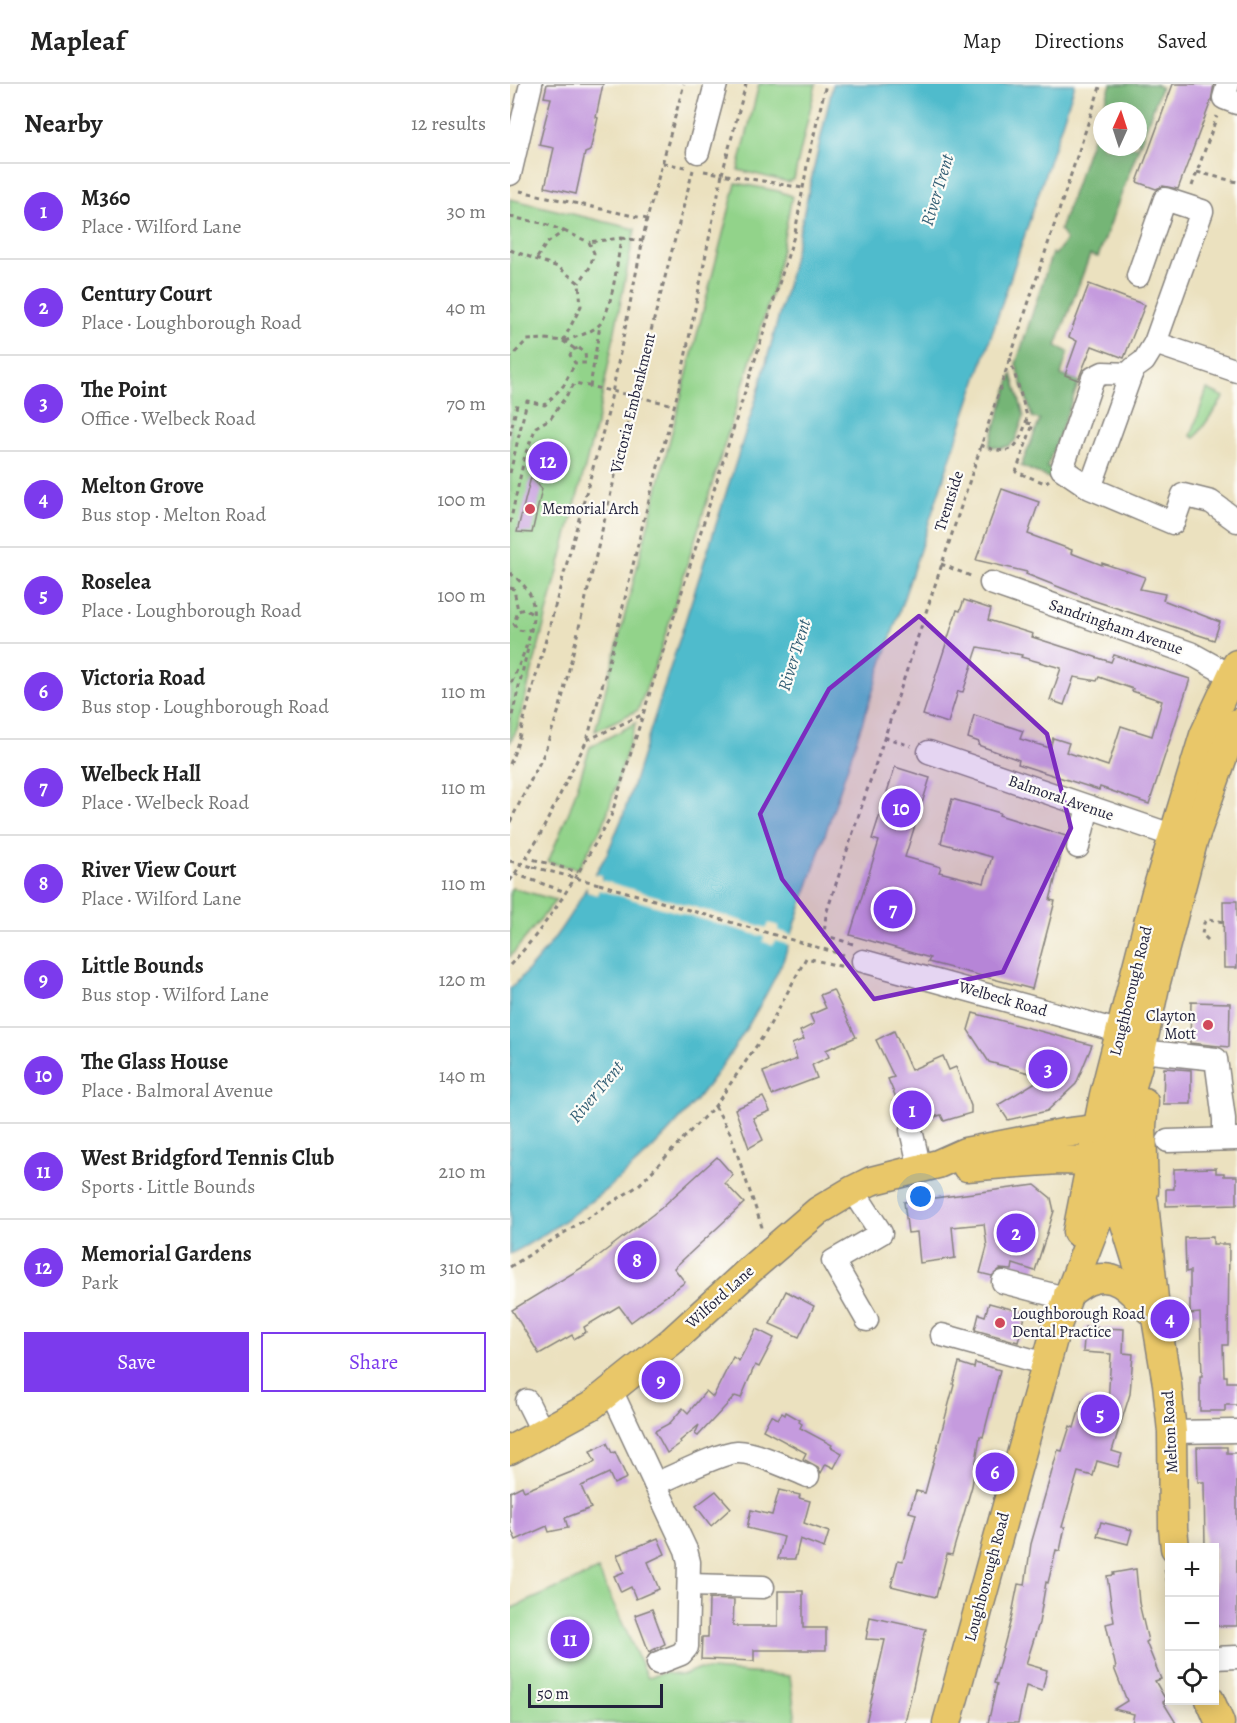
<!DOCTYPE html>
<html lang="en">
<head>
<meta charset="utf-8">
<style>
  :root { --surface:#fff; --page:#f6f6f6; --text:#222; --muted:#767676; --line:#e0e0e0; --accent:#7c3aed }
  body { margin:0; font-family:Alegreya,serif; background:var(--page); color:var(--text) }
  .controls { position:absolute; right:18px; bottom:18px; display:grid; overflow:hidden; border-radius:0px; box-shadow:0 3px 15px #0003 }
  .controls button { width:54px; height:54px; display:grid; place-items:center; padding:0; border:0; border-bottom:2px solid var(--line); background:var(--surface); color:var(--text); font:30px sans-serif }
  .compass { position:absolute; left:583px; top:18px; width:54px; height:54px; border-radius:50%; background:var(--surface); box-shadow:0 3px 15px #0003; rotate:3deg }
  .scale { position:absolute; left:18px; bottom:15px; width:135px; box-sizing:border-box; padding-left:6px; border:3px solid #22223b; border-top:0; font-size:16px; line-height:21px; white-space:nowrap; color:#22223b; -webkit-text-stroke:4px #fdfcf7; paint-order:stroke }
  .you { position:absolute; left:411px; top:1113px; width:21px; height:21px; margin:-15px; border:4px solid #fff; border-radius:50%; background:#1a73e8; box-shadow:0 0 0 9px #1a73e833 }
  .badge { display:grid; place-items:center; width:39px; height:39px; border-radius:50%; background:var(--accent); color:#fff; font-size:20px; font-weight:700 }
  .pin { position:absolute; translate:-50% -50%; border:3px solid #fff; box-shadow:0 2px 6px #0006 }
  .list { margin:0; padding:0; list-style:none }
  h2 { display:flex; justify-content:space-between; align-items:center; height:78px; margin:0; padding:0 24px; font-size:26px }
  h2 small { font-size:20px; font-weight:400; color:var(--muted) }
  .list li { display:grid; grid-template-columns:39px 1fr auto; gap:18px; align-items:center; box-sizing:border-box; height:96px; padding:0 24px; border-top:2px solid var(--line) }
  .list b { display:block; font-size:22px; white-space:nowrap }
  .list p { margin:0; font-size:20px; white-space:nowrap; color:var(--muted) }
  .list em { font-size:20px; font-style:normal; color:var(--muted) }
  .actions { display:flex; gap:12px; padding:18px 24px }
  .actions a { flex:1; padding:14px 0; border:2px solid var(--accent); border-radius:0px; text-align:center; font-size:21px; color:var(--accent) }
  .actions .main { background:var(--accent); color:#fff }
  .icon { flex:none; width:33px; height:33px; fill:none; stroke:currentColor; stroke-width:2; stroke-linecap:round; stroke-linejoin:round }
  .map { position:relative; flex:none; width:727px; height:1639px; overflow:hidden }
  header { display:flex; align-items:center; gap:36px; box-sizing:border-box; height:84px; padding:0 30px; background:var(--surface); border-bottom:2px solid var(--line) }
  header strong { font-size:28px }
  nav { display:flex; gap:33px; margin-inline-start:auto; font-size:21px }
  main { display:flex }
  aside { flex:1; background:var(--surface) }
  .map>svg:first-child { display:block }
  .green { fill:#92d38a; stroke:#5a7a62; stroke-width:1.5 }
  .forest { fill:#75b576; stroke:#4c6c58; stroke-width:1.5; fill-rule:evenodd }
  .water { fill:#50bbcc; stroke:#396e84; stroke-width:1.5 }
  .pier { fill:#ebe1bf }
  .building { fill:#c59bde }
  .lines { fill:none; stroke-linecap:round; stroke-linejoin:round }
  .minor-casing { stroke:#86827d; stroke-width:25 }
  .major-casing { stroke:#86827d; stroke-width:31 }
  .path { stroke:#86827d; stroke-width:3; stroke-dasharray:4.5 4.5; stroke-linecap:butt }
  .minor { stroke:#fff; stroke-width:22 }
  .major { stroke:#e9c769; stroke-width:28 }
  .path-bridge { stroke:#86827d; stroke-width:3; stroke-dasharray:4.5 4.5; stroke-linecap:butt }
  .marked { fill:#7b2cbf; fill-opacity:0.2; stroke:#7b2cbf; stroke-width:4.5; stroke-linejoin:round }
  .poi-dot { fill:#d1495b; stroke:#fdfcf7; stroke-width:2 }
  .labels { text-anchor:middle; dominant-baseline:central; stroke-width:4.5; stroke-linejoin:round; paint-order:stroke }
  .street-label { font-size:16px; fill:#22223b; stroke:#fdfcf7 }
  .poi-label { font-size:16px; fill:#22223b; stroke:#fdfcf7; text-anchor:start }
  .water-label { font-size:18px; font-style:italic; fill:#345f75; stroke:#fdfcf7 }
</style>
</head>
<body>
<header>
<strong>Mapleaf</strong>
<nav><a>Map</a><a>Directions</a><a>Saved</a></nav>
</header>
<main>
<aside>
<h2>Nearby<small>12 results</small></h2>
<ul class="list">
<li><span class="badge">1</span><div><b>M360</b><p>Place · Wilford Lane</p></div><em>30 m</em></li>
<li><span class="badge">2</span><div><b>Century Court</b><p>Place · Loughborough Road</p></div><em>40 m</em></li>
<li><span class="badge">3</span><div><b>The Point</b><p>Office · Welbeck Road</p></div><em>70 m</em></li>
<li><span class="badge">4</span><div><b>Melton Grove</b><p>Bus stop · Melton Road</p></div><em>100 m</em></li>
<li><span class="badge">5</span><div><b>Roselea</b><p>Place · Loughborough Road</p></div><em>100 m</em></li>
<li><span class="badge">6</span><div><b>Victoria Road</b><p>Bus stop · Loughborough Road</p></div><em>110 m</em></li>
<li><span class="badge">7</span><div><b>Welbeck Hall</b><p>Place · Welbeck Road</p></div><em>110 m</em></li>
<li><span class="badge">8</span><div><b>River View Court</b><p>Place · Wilford Lane</p></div><em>110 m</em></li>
<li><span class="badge">9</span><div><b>Little Bounds</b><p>Bus stop · Wilford Lane</p></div><em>120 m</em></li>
<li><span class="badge">10</span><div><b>The Glass House</b><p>Place · Balmoral Avenue</p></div><em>140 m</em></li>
<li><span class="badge">11</span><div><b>West Bridgford Tennis Club</b><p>Sports · Little Bounds</p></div><em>210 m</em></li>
<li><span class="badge">12</span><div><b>Memorial Gardens</b><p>Park</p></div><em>310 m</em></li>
</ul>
<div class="actions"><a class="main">Save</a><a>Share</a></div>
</aside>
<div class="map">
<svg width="727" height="1639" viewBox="0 0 727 1639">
  <rect width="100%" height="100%" fill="#fdfcf7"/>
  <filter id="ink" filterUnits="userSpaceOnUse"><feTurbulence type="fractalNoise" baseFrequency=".0167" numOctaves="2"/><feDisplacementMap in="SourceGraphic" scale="12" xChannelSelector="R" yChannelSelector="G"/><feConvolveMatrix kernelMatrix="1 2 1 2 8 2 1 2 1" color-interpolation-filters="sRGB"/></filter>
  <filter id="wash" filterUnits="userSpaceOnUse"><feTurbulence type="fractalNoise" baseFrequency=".008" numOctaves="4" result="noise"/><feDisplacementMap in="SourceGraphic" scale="24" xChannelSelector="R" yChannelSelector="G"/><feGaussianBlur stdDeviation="1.35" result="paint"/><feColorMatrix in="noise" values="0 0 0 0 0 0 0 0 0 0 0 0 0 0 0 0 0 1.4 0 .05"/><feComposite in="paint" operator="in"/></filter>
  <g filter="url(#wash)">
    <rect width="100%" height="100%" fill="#ebe1bf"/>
    <!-- green -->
    <g class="green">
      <path d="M249 0H306L284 95 278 98 228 86Z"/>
      <path d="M226 99 268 107 282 112 265 198 149 571 128 626 85 647Z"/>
      <path d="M0 115 125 145 88 333 7 645 0 659Z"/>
      <path d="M697 305 714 313 685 354 681 352Z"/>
      <path d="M126 639 94 739 68 785 38 778 60 725 80 663Z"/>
      <path d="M2 804 46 816 0 873V807Z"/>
      <path d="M88 1486 137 1593 155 1589 172 1591 187 1585 280 1592 286 1639H0V1525Z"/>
    </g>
    <!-- forest -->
    <g class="forest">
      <path d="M601 0H645L651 3 588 173 580 171 546 262 558 268 551 291 569 298 537 383 554 391 551 399 511 382 530 336 522 333 506 280 542 169 545 171 556 156 550 146ZM592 27H628V63H592Z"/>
      <path d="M502 290 514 332 505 357 498 362 491 364 479 362Z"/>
    </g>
    <!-- water -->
    <path class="water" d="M323 0H565L273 877C223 981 157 1065 62 1131 42 1145 22 1160 0 1170V905C33 873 54 843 77 803V808L87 810 92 792 85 790 97 770 113 732 247 312 278 198Z"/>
    <!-- pier -->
    <path class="pier" d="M85 790 92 791 91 796 257 844 259 839 269 842 268 846 285 852 282 862 265 857 263 861 253 858 254 853 89 806 87 811 77 808V803L73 804 77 800 80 802V806L85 807 89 794 84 792Z"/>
    <g id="blocks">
      <!-- building -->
      <g class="building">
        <path d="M37 0H93L86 33 88 34 80 67 75 69 66 110 35 103 44 64 29 61 41 14 34 13Z"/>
        <path d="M663 0H704L701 17 668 105 653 102 646 105 627 98Z"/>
        <path d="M579 200 635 221 614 274 582 262 568 296 555 291 567 257 559 253Z"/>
        <path d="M21 393 32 405 22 449 7 448Z"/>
        <path d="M492 405 529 418 518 450 562 466 561 469 592 481V479L635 493 630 505 655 510 653 516 710 538 704 556 582 516 516 490 517 488 466 476Z"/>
        <path d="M454 516 481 525 478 536 523 550 522 553 601 578 604 571 680 595 639 720 590 703 589 706 508 680 509 676 468 661 469 658 458 654 464 631 513 647 510 655 540 664 543 654 559 659 556 668 598 682 611 642 642 652 652 617 622 607 623 605 589 593 587 597 564 593 554 621 540 616 551 584 511 573 512 571 468 563 453 608 448 607 438 639 413 631 447 526 450 527Z"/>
        <path d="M385 683 420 694 395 773 431 783 429 788 474 799 482 773 431 759 442 715 490 729 489 731 556 752 540 816 545 817 522 905 418 878 420 874 340 851 369 757 362 755Z"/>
        <path d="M713 817H727V884H714Z"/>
        <path d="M323 906 346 953 316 966 319 973 302 981 307 994 262 1011 253 988 287 975 282 960 294 955 290 947 304 940 300 931 316 924 310 911Z"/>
        <path d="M681 918 720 919 719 963 680 959Z"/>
        <path d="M463 929 582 961 566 1000 537 1027 498 1036 488 1021 534 993 479 978 458 946Z"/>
        <path d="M384 947 401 986 433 972 439 986 446 983 461 1022V1029L434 1037 431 1031 411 1037 405 1033H399L390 1039 383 1017 387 1016 378 995 384 993 366 956Z"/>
        <path d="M654 984 681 986V1020H653Z"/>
        <path d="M253 1013 260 1027 243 1034 253 1056 239 1064 225 1025Z"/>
        <path d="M207 1073 223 1091 215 1099 234 1119 164 1184 175 1198 121 1238 109 1222 74 1243 76 1248 64 1255 62 1251 29 1270 2 1226 78 1180 150 1125Z"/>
        <path d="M706 1084V1089H714V1092H727V1120L656 1122V1105H664V1085Z"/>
        <path d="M525 1101 541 1114 544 1127 525 1187 503 1180 502 1186 490 1185 482 1192 470 1189 477 1163 474 1140 442 1143 445 1174 410 1179 407 1148 398 1149 394 1118Z"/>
        <path d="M703 1153V1160H719L718 1261H713L714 1292H717V1298H727V1321H715V1327H690V1292H692L690 1229 680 1230V1187L676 1188 675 1154Z"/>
        <path d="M276 1207 304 1222 289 1253 260 1240Z"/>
        <path d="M479 1219 516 1229 508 1258 465 1246 469 1230 475 1232Z"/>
        <path d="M575 1243 614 1245 613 1269 623 1270 620 1310 602 1367 612 1370 608 1383 587 1377 583 1392 568 1388 552 1443H555L550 1467 546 1466 538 1499 536 1498 529 1539 516 1580 537 1586 532 1607 516 1602 508 1639H478L487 1600 484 1599 501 1535 508 1500 515 1501 521 1460 548 1366 552 1367 560 1342 564 1344 572 1317 574 1318 575 1314 598 1320 601 1270 573 1268Z"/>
        <path d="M246 1245 264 1254 249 1283 245 1281 231 1314 225 1312 188 1352 185 1350 189 1341 170 1357 171 1359 157 1369 145 1347 160 1339 173 1324 178 1329 196 1307 203 1313 223 1273 229 1277Z"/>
        <path d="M449 1279 464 1284 465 1279 490 1286 473 1353 470 1352 462 1402 442 1471 437 1470 426 1513 381 1502 388 1476 393 1477 406 1430 399 1428 406 1407 415 1409 444 1301 443 1300Z"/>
        <path d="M276 1328 290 1336 289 1338 292 1340 290 1344 322 1361 321 1363 332 1369 324 1384 316 1380 311 1389 308 1383 293 1375 296 1369 253 1346 261 1331 268 1335 272 1329 275 1331Z"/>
        <path d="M97 1359 102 1369 105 1368 117 1394 104 1400 99 1389 71 1402 81 1424 55 1434 58 1444 39 1448 37 1442 6 1456 0 1443V1408L12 1402 14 1407 79 1381 85 1377 80 1367Z"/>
        <path d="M687 1363H717V1369H727V1542H705V1464H695L694 1398H688Z"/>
        <path d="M269 1406 290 1411 289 1414 300 1417 294 1439 319 1448 314 1464 290 1455 285 1475H268L274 1453 237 1444 241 1426 262 1431Z"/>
        <path d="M206 1407 221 1424 201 1442 186 1422Z"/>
        <path d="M591 1438 622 1446 618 1460 587 1452Z"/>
        <path d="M148 1454 155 1470 138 1478 149 1505 126 1515 121 1503 111 1508 104 1492 114 1488 107 1471Z"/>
        <path d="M626 1485 629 1519 638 1557 636 1558 651 1595 645 1597 656 1616 653 1618 666 1639H622L624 1630 604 1625 617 1617 604 1584H606L596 1540 604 1538 597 1492 604 1491 603 1489Z"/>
        <path d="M268 1507H293V1544H316V1566H244V1577L191 1575 192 1553H198L199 1515 224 1516 223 1542H268Z"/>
        <path d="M142 1525 155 1560 139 1568 125 1531Z"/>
        <path d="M360 1533 416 1545 395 1639H356L375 1556 356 1555Z"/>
      </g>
    </g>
  </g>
  <g filter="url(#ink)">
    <use href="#blocks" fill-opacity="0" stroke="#86827d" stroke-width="1.5"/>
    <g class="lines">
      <!-- minor casing -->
      <g class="minor-casing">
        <g id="minor">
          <path d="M718 0 714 14 727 19"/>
          <path d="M188 68 206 0"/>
          <path d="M0 90 21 0"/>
          <path d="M628 192 655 115 692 127 645 259"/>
          <path d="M621 290 623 285 634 277 645 259 727 287"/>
          <path d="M580 404 621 290 593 289 583 294 552 385 580 404 663 439 673 411 701 418 727 437"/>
          <path d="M481 499 680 569 727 595"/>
          <path d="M419 668 679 757"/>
          <path d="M568 763 578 723"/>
          <path d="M353 877 626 952"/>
          <path d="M631 967 706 975 714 1035V1055"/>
          <path d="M401 1046 410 1085"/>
          <path d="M658 1057 727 1055"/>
          <path d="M343 1106 371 1149 323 1177 357 1236"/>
          <path d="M493 1198 551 1213"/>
          <path d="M432 1251 536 1280"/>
          <path d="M101 1306 176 1466 179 1478 177 1563 171 1570 148 1579"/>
          <path d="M17 1317 33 1349"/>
          <path d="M662 1348 727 1347"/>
          <path d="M145 1400C165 1392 209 1369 227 1368 244 1367 281 1385 298 1392"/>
          <path d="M179 1501 253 1503"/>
          <path d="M704 1574 727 1573"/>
        </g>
      </g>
      <!-- major casing -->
      <g class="major-casing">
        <g id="major">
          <path d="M601 1060 610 1069 634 1119 646 1234 657 1300 662 1348 663 1444 665 1464"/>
          <path d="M457 1083 548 1076 580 1077 596 1074"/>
          <path d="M595 1094 608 1117 631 1191"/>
          <path d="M634 1107 632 1042 634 1018"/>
          <path d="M567 1148 594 1011 645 812 694 651 727 580"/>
          <path d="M558 1210C564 1206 571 1200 578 1197 606 1186 622 1207 639 1226"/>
          <path d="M0 1366 81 1322 162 1257 243 1183 308 1127 343 1106 361 1097 428 1080 455 1068 553 1049 586 1045"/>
          <path d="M700 1616 710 1639"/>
          <path d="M437 1639 546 1244 586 1140 610 1069 618 1016 628 981 646 898 683 758 717 661 727 639"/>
        </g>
      </g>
      <!-- path -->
      <g class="path">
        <path d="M153 79 175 83"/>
        <path d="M194 87 212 90 236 0"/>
        <path d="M687 88 727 98"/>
        <path d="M682 102 707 32"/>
        <path d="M10 107 137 135"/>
        <path d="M0 133 32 139 54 147 36 160 27 174"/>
        <path d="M54 147 79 158 84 169 80 183 69 199"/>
        <path d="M111 154 133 157"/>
        <path d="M0 166 48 183 69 199 71 222 53 257 35 255 17 256 0 274"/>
        <path d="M53 257 65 265"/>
        <path d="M55 257C65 253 81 249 89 241 102 229 108 173 111 154L79 158"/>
        <path d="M69 264 75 269 76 279H65L60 271 62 266Z"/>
        <path d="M500 274 517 332 516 339"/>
        <path d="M80 303 90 241"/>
        <path d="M0 351 8 316"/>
        <path d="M470 361C500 372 506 368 516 339L523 340 506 388 535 399 539 396"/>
        <path d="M0 389 17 317 35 321 54 301 65 279"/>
        <path d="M0 439 15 371 26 343 41 334 65 299 164 321"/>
        <path d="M431 480 463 493"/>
        <path d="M0 489C6 494 13 499 17 506 35 529 10 578 0 602"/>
        <path d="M0 504 4 505 8 527"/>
        <path d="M22 545 15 547 8 546 4 540 8 527 14 525 24 531"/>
        <path d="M0 640 19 560"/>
        <path d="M374 653 401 662"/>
        <path d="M77 656 134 630"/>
        <path d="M0 680 7 661 98 329 137 135 174 0"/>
        <path d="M0 738 33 672 50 623 124 312 183 86"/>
        <path d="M15 773 68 788"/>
        <path d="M0 777 23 783"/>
        <path d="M5 790 56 808"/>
        <path d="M0 797 28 755 77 656 105 556 133 439 169 304 212 90 293 104"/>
        <path d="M89 800 334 871"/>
        <path d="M698 856 692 850 694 839 698 835 714 838"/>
        <path d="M343 860 314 851 316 830 591 0"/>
        <path d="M0 881C42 837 71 784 101 732L285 149 298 76 316 0"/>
        <path d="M205 1022 220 1049 253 1146"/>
        <path d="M0 1183 128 1102 192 1035 205 1022 256 948 296 874 334 883"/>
        <path d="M655 1485 660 1513"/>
      </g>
      <!-- minor -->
      <use href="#minor" class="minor"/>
      <!-- major -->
      <use href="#major" class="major"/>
      <!-- path-bridge -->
      <path class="path-bridge" d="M23 783 89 800"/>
    </g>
  </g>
  <!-- marked area -->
  <path class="marked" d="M409 532 537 650 561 744 493 888 364 915 272 795 250 730 319 605Z"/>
  <!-- markers -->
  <g class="poi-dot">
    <circle cx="20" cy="425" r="6"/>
    <circle cx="698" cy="941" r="6"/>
    <circle cx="490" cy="1239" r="6"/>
  </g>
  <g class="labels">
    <!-- street labels -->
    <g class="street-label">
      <text transform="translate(123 319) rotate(-76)">Victoria Embankment</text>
      <text transform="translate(439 417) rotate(-72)">Trentside</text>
      <text transform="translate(606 543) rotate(19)">Sandringham Avenue</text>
      <text transform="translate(551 714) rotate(19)">Balmoral Avenue</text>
      <text transform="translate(621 907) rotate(-76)">Loughborough Road</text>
      <text transform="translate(493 915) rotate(16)">Welbeck Road</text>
      <text transform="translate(210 1213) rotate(-42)">Wilford Lane</text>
      <text transform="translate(660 1348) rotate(-93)">Melton Road</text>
      <text transform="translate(477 1493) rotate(-75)">Loughborough Road</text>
    </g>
    <!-- poi labels -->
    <g class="poi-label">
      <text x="32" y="425">Memorial Arch</text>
      <text x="686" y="932" text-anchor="end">Clayton<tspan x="686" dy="18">Mott</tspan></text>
      <text x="502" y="1230">Loughborough Road<tspan x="502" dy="18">Dental Practice</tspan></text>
    </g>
    <!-- water labels -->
    <g class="water-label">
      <text transform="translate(427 106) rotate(-73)">River Trent</text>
      <text transform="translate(284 571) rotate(-73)">River Trent</text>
      <text transform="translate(86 1008) rotate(-50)">River Trent</text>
    </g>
  </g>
</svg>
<div class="controls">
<button>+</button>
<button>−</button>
<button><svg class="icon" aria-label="locate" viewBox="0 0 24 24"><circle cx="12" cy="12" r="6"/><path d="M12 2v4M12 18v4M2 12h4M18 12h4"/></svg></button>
</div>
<svg class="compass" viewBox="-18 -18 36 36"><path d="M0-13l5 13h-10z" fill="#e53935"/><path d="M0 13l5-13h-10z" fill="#767676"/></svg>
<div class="scale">50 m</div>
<div class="you"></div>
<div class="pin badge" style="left:402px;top:1026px">1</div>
<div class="pin badge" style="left:506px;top:1149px">2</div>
<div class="pin badge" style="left:538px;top:985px">3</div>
<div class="pin badge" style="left:660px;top:1235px">4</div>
<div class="pin badge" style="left:590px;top:1330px">5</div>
<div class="pin badge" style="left:485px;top:1388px">6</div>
<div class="pin badge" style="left:383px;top:825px">7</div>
<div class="pin badge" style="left:127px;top:1176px">8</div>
<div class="pin badge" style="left:151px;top:1296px">9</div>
<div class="pin badge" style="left:391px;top:724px">10</div>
<div class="pin badge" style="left:60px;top:1555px">11</div>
<div class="pin badge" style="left:38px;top:377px">12</div>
</div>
</main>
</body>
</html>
